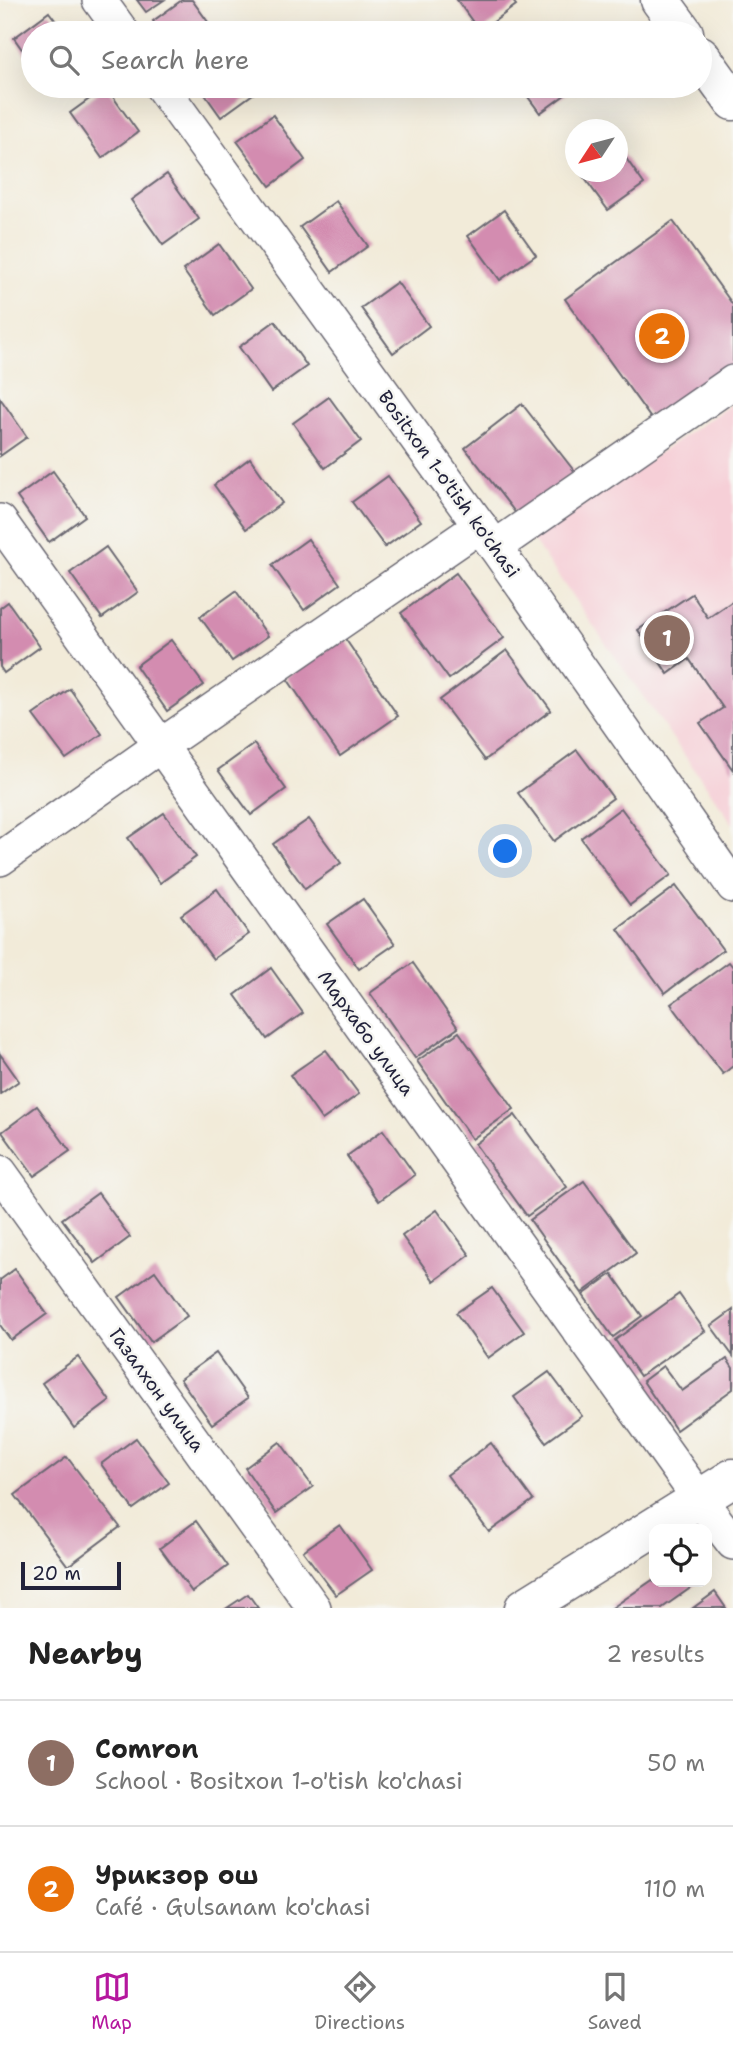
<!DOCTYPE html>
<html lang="en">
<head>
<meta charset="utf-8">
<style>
  :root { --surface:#fff; --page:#f6f6f6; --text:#222; --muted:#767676; --line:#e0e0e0; --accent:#b5179e }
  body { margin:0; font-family:"Shantell Sans",sans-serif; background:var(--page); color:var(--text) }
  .controls { position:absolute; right:21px; bottom:21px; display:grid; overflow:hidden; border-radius:14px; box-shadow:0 7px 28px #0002 }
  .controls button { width:63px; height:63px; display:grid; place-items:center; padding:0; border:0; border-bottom:2px solid var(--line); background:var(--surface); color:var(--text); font:35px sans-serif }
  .compass { position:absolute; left:565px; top:119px; width:63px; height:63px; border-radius:50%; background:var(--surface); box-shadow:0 7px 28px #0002; rotate:234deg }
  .scale { position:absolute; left:21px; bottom:18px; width:100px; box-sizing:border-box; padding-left:7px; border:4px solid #22223b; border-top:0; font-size:19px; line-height:24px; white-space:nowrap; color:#22223b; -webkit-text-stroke:5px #f6f6f2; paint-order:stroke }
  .you { position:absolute; left:506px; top:852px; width:24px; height:24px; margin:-18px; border:5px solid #fff; border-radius:50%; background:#1a73e8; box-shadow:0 0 0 10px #1a73e833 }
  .badge { display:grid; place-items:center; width:46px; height:46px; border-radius:50%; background:var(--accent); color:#fff; font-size:23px; font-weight:700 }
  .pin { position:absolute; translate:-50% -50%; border:4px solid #fff; box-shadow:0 2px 7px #0006 }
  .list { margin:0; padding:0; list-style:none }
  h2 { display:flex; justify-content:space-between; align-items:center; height:91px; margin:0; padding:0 28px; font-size:30px }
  h2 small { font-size:23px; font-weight:400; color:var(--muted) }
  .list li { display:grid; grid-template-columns:46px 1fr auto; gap:21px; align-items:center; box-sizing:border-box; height:126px; padding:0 28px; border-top:2px solid var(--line) }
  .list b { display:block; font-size:26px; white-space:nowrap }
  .list p { margin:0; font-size:23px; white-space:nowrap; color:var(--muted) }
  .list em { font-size:23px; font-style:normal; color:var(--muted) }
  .icon { flex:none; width:38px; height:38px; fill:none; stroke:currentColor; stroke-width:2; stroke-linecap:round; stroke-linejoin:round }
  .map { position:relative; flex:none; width:733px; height:1608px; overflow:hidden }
  .search { position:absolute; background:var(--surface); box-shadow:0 7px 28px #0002; left:21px; right:21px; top:21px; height:77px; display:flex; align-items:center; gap:18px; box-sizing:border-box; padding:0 24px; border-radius:38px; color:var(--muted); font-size:26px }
  .sheet { height:343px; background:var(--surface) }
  nav { display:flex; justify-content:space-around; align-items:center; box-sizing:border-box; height:98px; border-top:2px solid var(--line); background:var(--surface); font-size:19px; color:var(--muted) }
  nav a { display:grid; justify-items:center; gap:4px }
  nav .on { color:var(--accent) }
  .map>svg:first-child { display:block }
  .built { fill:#f6cfd7 }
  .building { fill:#d38cb0 }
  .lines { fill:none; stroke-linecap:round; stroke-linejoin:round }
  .minor-casing { stroke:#6b6872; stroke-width:36 }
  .tertiary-casing { stroke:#6b6872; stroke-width:41 }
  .minor { stroke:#fff; stroke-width:33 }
  .tertiary { stroke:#fff; stroke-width:38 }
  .labels { text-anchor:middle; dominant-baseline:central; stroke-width:5; stroke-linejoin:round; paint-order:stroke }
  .street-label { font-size:19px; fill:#22223b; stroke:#f6f6f2 }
</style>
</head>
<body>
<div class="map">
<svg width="733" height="1608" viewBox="0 0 733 1608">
  <rect width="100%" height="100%" fill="#f6f6f2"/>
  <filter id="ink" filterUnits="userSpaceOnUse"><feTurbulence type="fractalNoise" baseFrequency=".0143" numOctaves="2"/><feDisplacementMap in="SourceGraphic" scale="14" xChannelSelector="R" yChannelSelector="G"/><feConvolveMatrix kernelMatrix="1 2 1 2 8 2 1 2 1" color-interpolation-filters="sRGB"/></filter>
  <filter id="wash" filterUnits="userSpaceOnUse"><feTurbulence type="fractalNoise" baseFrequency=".00686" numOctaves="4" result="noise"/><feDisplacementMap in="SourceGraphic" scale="28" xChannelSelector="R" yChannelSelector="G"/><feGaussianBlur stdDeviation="1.57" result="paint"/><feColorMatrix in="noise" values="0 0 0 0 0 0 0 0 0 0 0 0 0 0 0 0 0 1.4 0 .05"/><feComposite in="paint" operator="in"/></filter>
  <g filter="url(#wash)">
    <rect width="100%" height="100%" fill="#f2ebd9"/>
    <!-- built -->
    <path class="built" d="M733 403V824L532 539Z"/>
    <g id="blocks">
      <!-- building -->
      <g class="building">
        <path d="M137 0H164L146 12Z"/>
        <path d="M182 0H192L216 33H161L153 21Z"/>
        <path d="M457 0H512L516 5 480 32Z"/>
        <path d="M49 12 65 33H33V65L14 38Z"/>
        <path d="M199 86H253L257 91 221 117Z"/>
        <path d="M520 86H577L540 113Z"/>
        <path d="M106 87 138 132 102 158 70 113Z"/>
        <path d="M273 115 305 160 270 186 237 141Z"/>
        <path d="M618 147 644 184 608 210 580 172H618Z"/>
        <path d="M167 174 199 219 163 245 131 200Z"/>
        <path d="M336 201 368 246 332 272 300 227Z"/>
        <path d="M504 210 536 255 500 280 468 236Z"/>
        <path d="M673 221 733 305V368L655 424 565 299Z"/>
        <path d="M219 244 251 289 215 315 183 270Z"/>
        <path d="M397 282 429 326 393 353 361 308Z"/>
        <path d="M275 321 307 366 271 392 239 347Z"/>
        <path d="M329 397 361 441 325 468 293 423Z"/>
        <path d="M0 398 27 437 0 456Z"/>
        <path d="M522 404 575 472 518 516 465 448Z"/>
        <path d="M250 458 282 503 246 529 214 485Z"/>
        <path d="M53 471 85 516 49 542 17 497Z"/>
        <path d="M388 476 421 521 385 547 352 502Z"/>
        <path d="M308 539 340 584 304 610 272 565Z"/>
        <path d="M106 547 138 592 102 618 70 573Z"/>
        <path d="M456 573 504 638 449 679 401 613Z"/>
        <path d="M236 591 268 636 232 661 200 617Z"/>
        <path d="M692 594 708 618 733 601V770L700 723 723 708 689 659 668 674 638 630Z"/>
        <path d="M8 602 40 647 4 673 0 667V608Z"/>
        <path d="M344 637 398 716 340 756 286 677Z"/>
        <path d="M171 640 204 685 167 711 136 666Z"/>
        <path d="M507 650 551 710 485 760 440 700Z"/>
        <path d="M70 689 102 734 66 759 33 715Z"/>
        <path d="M254 744 286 789 251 815 218 770Z"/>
        <path d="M577 750 613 798 554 841 518 793Z"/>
        <path d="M621 808 671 875 630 905 581 838Z"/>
        <path d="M164 813 196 857 160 883 128 838Z"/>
        <path d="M309 819 341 863 305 889 273 844Z"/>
        <path d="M676 886 723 950 665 993 618 929Z"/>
        <path d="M217 889 249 934 213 959 181 915Z"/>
        <path d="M363 899 395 944 359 969 327 924Z"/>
        <path d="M729 962 733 967V1066L723 1074 671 1004Z"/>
        <path d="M413 963 458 1028 415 1058 370 993Z"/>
        <path d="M271 968 303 1013 267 1039 235 995Z"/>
        <path d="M459 1032 514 1109 472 1139 417 1061Z"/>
        <path d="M326 1050 359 1094 322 1120 290 1075Z"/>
        <path d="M0 1054 19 1081 0 1094Z"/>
        <path d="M37 1106 70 1151 34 1176 2 1132Z"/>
        <path d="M515 1115 567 1187 527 1216 475 1144Z"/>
        <path d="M383 1130 415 1175 379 1201 347 1156Z"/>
        <path d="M584 1181 636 1253 582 1293 530 1220Z"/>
        <path d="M98 1193 130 1237 95 1263 62 1219Z"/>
        <path d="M437 1210 470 1255 434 1281 402 1236Z"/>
        <path d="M15 1269 47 1314 11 1340 0 1325V1280Z"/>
        <path d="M155 1271 187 1316 151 1342 119 1297Z"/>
        <path d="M612 1274 642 1316 613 1337 583 1295Z"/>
        <path d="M492 1288 524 1332 488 1358 456 1313Z"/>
        <path d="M679 1294 705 1331 640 1376 615 1340Z"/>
        <path d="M733 1310V1356L711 1326Z"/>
        <path d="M216 1353 248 1398 212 1424 180 1379Z"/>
        <path d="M78 1357 110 1401 74 1428 42 1383Z"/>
        <path d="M727 1359 733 1368V1389L676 1430 643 1381 663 1366 682 1391Z"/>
        <path d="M549 1372 582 1416 546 1442 514 1397Z"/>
        <path d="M136 1438 169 1483 133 1509 101 1464Z"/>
        <path d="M280 1442 313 1487 276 1513 245 1468Z"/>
        <path d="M491 1443 533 1500 489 1532 447 1475Z"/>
        <path d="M67 1457 120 1527 68 1566 15 1495Z"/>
        <path d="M196 1521 228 1566 192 1592 160 1548Z"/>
        <path d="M340 1525 372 1570 336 1595 303 1551Z"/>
        <path d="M654 1579V1582H699L662 1608H612Z"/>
        <path d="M715 1592 726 1608H693Z"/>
        <path d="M248 1594 258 1608H227Z"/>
      </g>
    </g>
  </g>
  <g filter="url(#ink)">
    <use href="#blocks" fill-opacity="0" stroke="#6b6872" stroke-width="2"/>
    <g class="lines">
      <!-- minor casing -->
      <g class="minor-casing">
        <g id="minor">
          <path d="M99 0 123 33"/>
          <path d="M161 86 495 547 733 886"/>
          <path d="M0 521 700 1500 733 1543"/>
          <path d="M495 547 733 382"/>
          <path d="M0 859 160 746 480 526"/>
          <path d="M0 1172 314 1608"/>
        </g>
      </g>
      <!-- tertiary casing -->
      <g class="tertiary-casing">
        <g id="tertiary">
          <path d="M660 0 684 33"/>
          <path d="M700 55 733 101"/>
          <path d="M524 1608 733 1478"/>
        </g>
      </g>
      <!-- minor -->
      <use href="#minor" class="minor"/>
      <!-- tertiary -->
      <use href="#tertiary" class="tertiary"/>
    </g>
  </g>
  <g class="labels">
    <!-- street labels -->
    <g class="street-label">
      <text transform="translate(449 484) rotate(54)">Bositxon 1-o'tish ko'chasi</text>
      <text transform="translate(366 1033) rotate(54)">Мархабо улица</text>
      <text transform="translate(157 1390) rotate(54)">Газалхон улица</text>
    </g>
  </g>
</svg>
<div class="controls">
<button><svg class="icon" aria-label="locate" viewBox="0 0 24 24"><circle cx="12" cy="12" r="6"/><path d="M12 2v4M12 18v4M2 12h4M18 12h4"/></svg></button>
</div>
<svg class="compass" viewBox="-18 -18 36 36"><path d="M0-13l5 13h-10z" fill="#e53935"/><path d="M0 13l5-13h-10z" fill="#767676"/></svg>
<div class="scale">20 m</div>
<div class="you"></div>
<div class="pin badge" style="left:667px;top:638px;background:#8d6e63">1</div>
<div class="pin badge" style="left:662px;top:336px;background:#e8710a">2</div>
<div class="search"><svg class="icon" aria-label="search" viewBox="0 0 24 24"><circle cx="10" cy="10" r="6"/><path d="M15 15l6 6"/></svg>Search here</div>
</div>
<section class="sheet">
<h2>Nearby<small>2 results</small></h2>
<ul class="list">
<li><span class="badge" style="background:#8d6e63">1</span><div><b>Сomron</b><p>School · Bositxon 1-o'tish ko'chasi</p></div><em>50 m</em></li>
<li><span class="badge" style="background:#e8710a">2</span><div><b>Урикзор ош</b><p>Café · Gulsanam ko'chasi</p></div><em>110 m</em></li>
</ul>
</section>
<nav>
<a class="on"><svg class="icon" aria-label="map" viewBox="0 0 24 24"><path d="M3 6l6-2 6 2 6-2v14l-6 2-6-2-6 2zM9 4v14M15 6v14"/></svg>Map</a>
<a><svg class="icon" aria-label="directions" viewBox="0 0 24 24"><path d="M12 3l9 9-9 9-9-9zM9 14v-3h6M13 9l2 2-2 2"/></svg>Directions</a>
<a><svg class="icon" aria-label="saved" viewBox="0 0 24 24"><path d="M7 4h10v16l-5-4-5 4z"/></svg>Saved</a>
</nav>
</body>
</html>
